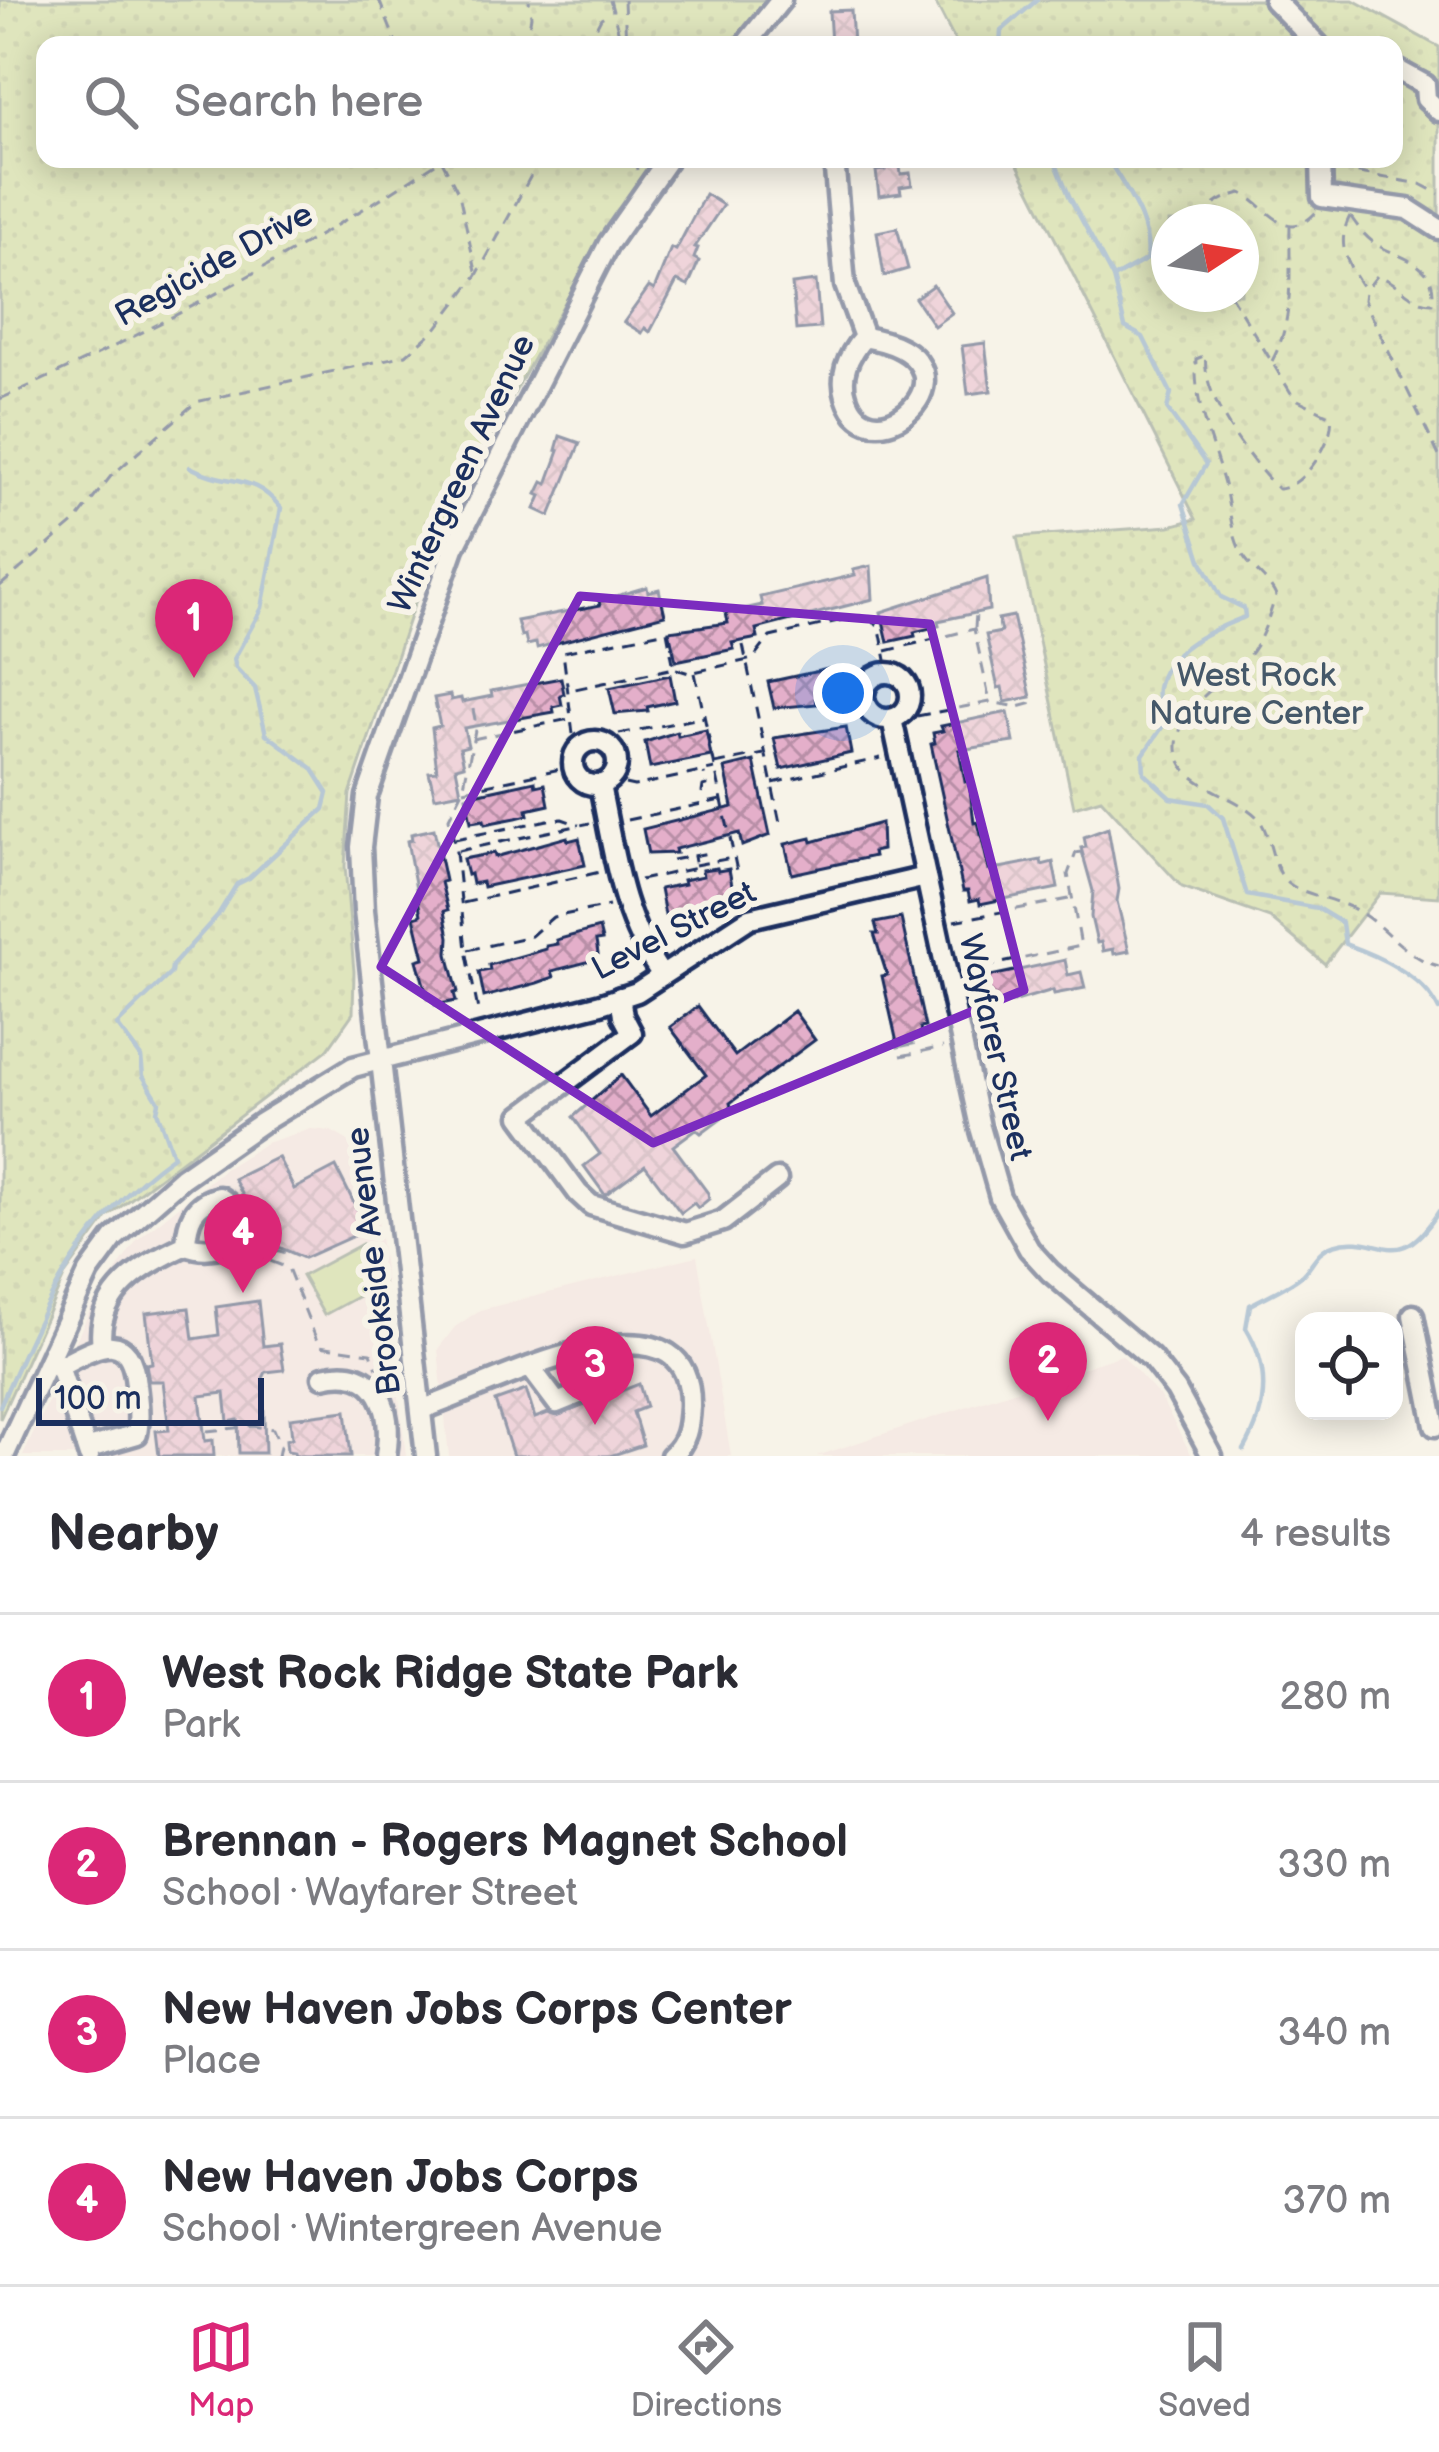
<!DOCTYPE html>
<html lang="en">
<head>
<meta charset="utf-8">
<style>
  :root { --surface:#fff; --page:#f7f7f7; --text:#2b2b33; --muted:#7c7c81; --line:#e1e1e2; --accent:#db2777 }
  body { margin:0; font-family:"Balsamiq Sans",sans-serif; background:var(--page); color:var(--text) }
  .controls { position:absolute; right:36px; bottom:36px; display:grid; overflow:hidden; border-radius:24px; box-shadow:0 6px 30px #0003 }
  .controls button { width:108px; height:108px; display:grid; place-items:center; padding:0; border:0; border-bottom:3px solid var(--line); background:var(--surface); color:var(--text); font:60px sans-serif }
  .compass { position:absolute; left:1151px; top:204px; width:108px; height:108px; border-radius:50%; background:var(--surface); box-shadow:0 6px 30px #0003; rotate:78deg }
  .scale { position:absolute; left:36px; bottom:30px; width:228px; box-sizing:border-box; padding-left:12px; border:6px solid #1b2f5e; border-top:0; font-size:33px; line-height:42px; white-space:nowrap; color:#1b2f5e; -webkit-text-stroke:9px #f7f3e8; paint-order:stroke }
  .you { position:absolute; left:843px; top:693px; width:42px; height:42px; margin:-30px; border:9px solid #fff; border-radius:50%; background:#1a73e8; box-shadow:0 0 0 18px #1a73e833 }
  .badge { display:grid; place-items:center; width:78px; height:78px; border-radius:50%; background:var(--accent); color:#fff; font-size:39px; font-weight:700 }
  .pin { position:absolute; translate:-50% -99px; filter:drop-shadow(0 3px 6px #0008) }
  .pin::after { content:''; position:absolute; top:63px; width:42px; height:36px; background:inherit; clip-path:polygon(0 0,100% 0,50% 100%) }
  .list { margin:0; padding:0; list-style:none }
  h2 { display:flex; justify-content:space-between; align-items:center; height:156px; margin:0; padding:0 48px; font-size:51px }
  h2 small { font-size:39px; font-weight:400; color:var(--muted) }
  .list li { display:grid; grid-template-columns:78px 1fr auto; gap:36px; align-items:center; box-sizing:border-box; height:168px; padding:0 48px; border-top:3px solid var(--line) }
  .list b { display:block; font-size:45px; white-space:nowrap }
  .list p { margin:0; font-size:39px; white-space:nowrap; color:var(--muted) }
  .list em { font-size:39px; font-style:normal; color:var(--muted) }
  .icon { flex:none; width:66px; height:66px; fill:none; stroke:currentColor; stroke-width:2; stroke-linecap:round; stroke-linejoin:round }
  .map { position:relative; flex:none; width:1439px; height:1456px; overflow:hidden }
  .search { position:absolute; background:var(--surface); box-shadow:0 6px 30px #0003; left:36px; right:36px; top:36px; height:132px; display:flex; align-items:center; gap:30px; box-sizing:border-box; padding:0 42px; border-radius:24px; color:var(--muted); font-size:45px }
  .sheet { height:828px; background:var(--surface) }
  nav { display:flex; justify-content:space-around; align-items:center; box-sizing:border-box; height:168px; border-top:3px solid var(--line); background:var(--surface); font-size:33px; color:var(--muted) }
  nav a { display:grid; justify-items:center; gap:6px }
  nav .on { color:var(--accent) }
  .map>svg:first-child { display:block }
  .built { fill:#f1dfdf }
  .grass { fill:#c2d58a; stroke:#6e8274; stroke-width:3 }
  .park { fill:url(#park-dots); stroke:#6e8274; stroke-width:3; fill-rule:evenodd }
  .lines { fill:none; stroke-linecap:round; stroke-linejoin:round }
  .stream { stroke:#6893bd; stroke-width:4.5 }
  .building { fill:url(#building-cross-hatch); stroke:#1b2f5e; stroke-width:3 }
  .minor-casing { stroke:#1b2f5e; stroke-width:27 }
  .path { stroke:#1b2f5e; stroke-width:3; stroke-dasharray:12 9; stroke-linecap:butt }
  .minor { stroke:#f7f3e8; stroke-width:18 }
  .marked { fill:none; stroke:#7b2cbf; stroke-width:9; stroke-linejoin:round }
  .labels { text-anchor:middle; dominant-baseline:central; stroke-width:12; stroke-linejoin:round; paint-order:stroke }
  .street-label { font-size:33px; fill:#1b2f5e; stroke:#f7f3e8 }
  .park-label { font-size:33px; fill:#455869; stroke:#f7f3e8 }
</style>
</head>
<body>
<div class="map">
<svg width="1439" height="1456" viewBox="0 0 1439 1456">
  <defs>
    <pattern id="park-dots" width="8" height="8" patternUnits="userSpaceOnUse" patternTransform="scale(3)"><rect width="8" height="8" fill="#c2d58a"/><path d="M2 2h.1M6 6h.1" fill="none" stroke="#a6b77a" stroke-width="1.8" stroke-linecap="round"/></pattern>
    <pattern id="building-cross-hatch" width="8" height="8" patternUnits="userSpaceOnUse" patternTransform="scale(3)"><rect width="8" height="8" fill="#e4afca"/><path d="M0 0l8 8M0 8l8-8" fill="none" stroke="#b88fa7"/></pattern>
  </defs>
  <rect width="100%" height="100%" fill="#f7f3e8"/>
  <filter id="ink" filterUnits="userSpaceOnUse"><feTurbulence type="fractalNoise" baseFrequency=".00833" numOctaves="2"/><feDisplacementMap in="SourceGraphic" scale="24" xChannelSelector="R" yChannelSelector="G"/><feConvolveMatrix kernelMatrix="1 2 1 2 8 2 1 2 1" color-interpolation-filters="sRGB"/></filter>
  <g filter="url(#ink)">
    <!-- built -->
    <g class="built">
      <path d="M311 1129 331 1131 350 1142 361 1158 377 1211 406 1456H23L92 1306 137 1240 223 1170 266 1143Z"/>
      <path d="M697 1256 731 1456H449L438 1349 455 1327 480 1310Z"/>
      <path d="M1122 1355 1160 1397 1192 1456H817Z"/>
    </g>
    <!-- grass -->
    <path class="grass" d="M362 1244 383 1283 324 1315 302 1276Z"/>
    <!-- park -->
    <g class="park">
      <path d="M0 0H769L735 45H45V159H654L604 232 462 487 412 610 350 794 345 866 354 971 353 1013 327 1050 107 1217 66 1273 0 1419Z"/>
      <path d="M934 0H1353L1439 47V897L1380 893 1325 964 1270 918 1182 887 1101 799 1074 807 1017 537 1170 526 1196 519 1015 159H1394V45H957ZM1169 222H1241V294H1169Z"/>
    </g>
    <g class="lines">
      <!-- stream -->
      <g class="stream">
        <path d="M1000 45 1001 31 1037 0"/>
        <path d="M1054 159 1070 198 1113 278 1125 327 1143 337 1171 393 1167 409 1206 464 1183 504 1201 560 1221 597 1244 608 1245 617C1213 630 1165 648 1158 688 1156 699 1161 714 1163 726L1143 755 1144 773 1171 798 1208 804 1223 818 1247 895 1317 908 1342 923 1345 944C1378 956 1423 975 1439 1010"/>
        <path d="M1108 159C1126 191 1152 222 1147 259L1113 278"/>
        <path d="M0 1406C46 1302 78 1224 173 1156L157 1111 159 1102 143 1076 141 1057 117 1025 171 973 172 966 218 915 237 884 249 878 324 809 328 793 312 768 266 734 255 688 236 668 234 659 262 608 281 508C251 471 230 488 190 467"/>
        <path d="M1244 1450C1268 1409 1271 1369 1246 1328L1250 1305C1266 1296 1286 1288 1300 1277 1313 1266 1315 1251 1333 1245 1382 1229 1395 1280 1439 1211"/>
      </g>
    </g>
    <!-- building -->
    <g class="building">
      <path d="M851 10 853 45H831L829 11Z"/>
      <path d="M883 159H899L901 174 910 173 912 185 900 187 901 193 879 196 876 171 885 170Z"/>
      <path d="M705 194 723 205 695 247 698 248 694 258 699 261 688 286 677 281 650 332 645 328 642 333 624 322 649 287 654 290 671 248 676 250Z"/>
      <path d="M897 228 908 269 884 276 877 232Z"/>
      <path d="M816 281 820 328 796 330 792 284Z"/>
      <path d="M933 285 952 313 934 326 915 298Z"/>
      <path d="M985 343 991 391 968 394 962 346Z"/>
      <path d="M560 436 580 443 550 516 535 509 541 496 537 494 543 482 547 484 559 451 556 450Z"/>
      <path d="M871 566 873 599 756 629 758 638 732 643 734 649 676 661 669 631 728 623 726 613 762 605 760 597 855 575 853 570Z"/>
      <path d="M987 578 989 610 938 621 939 626 914 632 915 636 888 642 881 612Z"/>
      <path d="M647 587 648 592 659 589 665 615 537 648 536 643 527 645 525 635 521 636 517 621 600 605 599 601Z"/>
      <path d="M1013 616 1031 697 1005 702 1002 687 998 688 986 635 1001 632 998 619Z"/>
      <path d="M828 669 834 695 816 699 817 704 774 708 768 682Z"/>
      <path d="M670 675 675 701 647 707 648 711 615 714 609 688Z"/>
      <path d="M561 678 564 694 560 695 562 705 553 707 554 712 464 728 468 746 460 748 464 765 456 767 461 792 435 797 429 772 437 771 432 728 440 726 434 698 450 695 451 700 461 698 462 702 492 696 491 691Z"/>
      <path d="M1008 712 1014 742 959 750 965 782 969 781 974 823 978 822 989 870 1041 860 1042 865 1053 862 1058 888 980 904 979 899 970 901 968 891H963L931 744 935 743 933 733 943 731 941 726Z"/>
      <path d="M846 727 851 753 781 769 774 738Z"/>
      <path d="M706 730 711 756 650 768 645 742 677 732 678 736Z"/>
      <path d="M754 761 770 835 742 846 739 833 675 849 676 853 648 854 643 829 733 807 725 768Z"/>
      <path d="M535 781 536 786 545 784 549 805 527 810 528 815 516 818 485 824 484 820 471 822 466 796Z"/>
      <path d="M881 823 882 850 873 852 874 856 792 874 785 844 811 838 812 842Z"/>
      <path d="M1108 828 1119 889 1117 901 1129 951 1114 954 1113 949 1103 951 1101 942 1097 943 1091 917 1093 891 1081 848 1086 847 1084 837Z"/>
      <path d="M434 829 445 881 441 882 448 910 444 911 449 937 448 954 458 992 454 993 456 1001 435 1005 433 998 428 999 417 960 424 958 414 917 421 915 407 841 412 840 411 834Z"/>
      <path d="M567 837 568 841 579 838 585 865 483 887 482 882 472 884 470 874 467 875 463 859 494 853 495 857Z"/>
      <path d="M717 868 718 871 729 869 734 896 665 915 660 889 684 884 683 880 703 876 702 870Z"/>
      <path d="M901 918 925 1027 920 1028 922 1037 911 1039 913 1044 898 1047 882 976 887 975 874 934H878L875 923Z"/>
      <path d="M599 928 602 940 596 941 598 954 590 956 591 961 552 971 554 977 537 983 484 997 479 972 490 970 489 965 546 949V946L557 944 556 940Z"/>
      <path d="M1065 960 1068 975 1081 972 1085 988 1054 994 1053 990 999 1006 998 1001 987 1004 982 978Z"/>
      <path d="M698 1006 735 1056 794 1011 815 1040 730 1103 732 1110 701 1133 696 1129 673 1146 708 1193 709 1199 698 1208 694 1203 681 1213 645 1165 605 1195 584 1166 600 1154 573 1117 621 1075 651 1116 706 1075 670 1027Z"/>
      <path d="M278 1157 294 1189 336 1167 362 1219 357 1221 362 1232 304 1258 269 1243 234 1179Z"/>
      <path d="M258 1301 263 1346 280 1344 284 1370 266 1372 263 1378 265 1453H239L238 1420 228 1422 225 1393 200 1396 205 1441 213 1440 214 1456H159L156 1431 169 1430 163 1381H149L146 1364 152 1363 146 1313 189 1308 193 1339 219 1335 216 1307Z"/>
      <path d="M639 1384 646 1407 633 1412 643 1445 610 1456H513L495 1401 526 1390 535 1418 548 1413 557 1416Z"/>
      <path d="M346 1411 351 1456H295L294 1452 287 1451 286 1440 292 1438 290 1418Z"/>
    </g>
    <g class="lines">
      <!-- minor casing -->
      <g class="minor-casing">
        <g id="minor">
          <path d="M1274 0 1318 45"/>
          <path d="M745 45 781 0"/>
          <path d="M1394 68 1425 85"/>
          <path d="M1425 85 1426 99 1439 111"/>
          <path d="M834 159 845 285 864 337"/>
          <path d="M1321 159 1322 197 1408 209 1439 229"/>
          <path d="M864 337C997 359 871 477 846 396 839 374 850 353 864 337Z"/>
          <circle cx="887" cy="696" r="23"/>
          <path d="M892 719 980 1127 1000 1197 1029 1249 1050 1272 1151 1358 1176 1390 1212 1456"/>
          <circle cx="595" cy="763" r="22"/>
          <path d="M600 785C614 853 621 919 662 975"/>
          <path d="M620 997 623 1016 632 1033 521 1116 578 1193 591 1205 685 1233 723 1221 777 1179"/>
          <path d="M1413 1315 1435 1426"/>
          <path d="M102 1346C94 1293 144 1264 186 1245 205 1252 227 1249 243 1234 241 1215 235 1207 219 1197 193 1203 187 1220 186 1245"/>
          <path d="M52 1363 59 1366 89 1456"/>
          <path d="M59 1366C96 1347 131 1325 136 1385 138 1401 140 1417 137 1434L89 1448"/>
          <path d="M530 1367 557 1403 589 1390 592 1346"/>
          <path d="M323 1377C380 1363 393 1411 386 1456"/>
          <path d="M422 1409C476 1394 693 1273 690 1406 689 1426 687 1443 671 1456"/>
          <path d="M4 1456 89 1272 114 1238 182 1178 261 1123 353 1067 601 1004 637 992 750 918 926 877"/>
          <path d="M426 1456 364 911 361 847 367 796 454 548 609 243 668 159"/>
        </g>
      </g>
      <!-- path -->
      <g class="path">
        <path d="M379 0 397 45"/>
        <path d="M610 0 622 45"/>
        <path d="M624 0 626 45"/>
        <path d="M526 45 531 16 529 0"/>
        <path d="M587 45 601 18 611 12"/>
        <path d="M635 159 637 170"/>
        <path d="M442 161 459 194 476 271"/>
        <path d="M1337 169 1420 184 1439 194"/>
        <path d="M1350 216C1335 245 1348 265 1364 289"/>
        <path d="M1351 217C1360 230 1369 242 1385 249 1408 260 1439 268 1432 303 1410 303 1401 282 1377 276L1365 291 1364 300 1439 456"/>
        <path d="M1204 222C1209 203 1223 198 1241 193 1266 203 1286 247 1317 211"/>
        <path d="M1230 294 1291 393 1298 400 1331 416C1336 439 1302 490 1278 489 1251 462 1200 396 1206 355L1196 359C1194 409 1213 442 1225 488 1230 509 1231 532 1241 552 1250 569 1268 578 1276 596 1268 617 1264 637 1250 654 1229 678 1192 698 1181 728 1159 783 1233 791 1257 817 1273 835 1269 865 1288 883 1301 894 1339 900 1356 910 1384 925 1407 959 1439 966"/>
        <path d="M1272 361C1295 319 1289 272 1290 225"/>
        <path d="M0 399C154 332 302 250 443 159"/>
        <path d="M0 586 76 521 111 476 196 402 406 355 436 329 477 275 540 159"/>
        <path d="M975 628 976 613"/>
        <path d="M743 645 781 828"/>
        <path d="M886 651 974 629 990 702"/>
        <path d="M676 669 689 673 753 659 770 637 868 614 880 629 886 660"/>
        <path d="M695 673 744 904"/>
        <path d="M473 709 476 725 463 790 449 818 456 852 466 950 479 1015"/>
        <path d="M917 716 990 702 1018 707 1033 703"/>
        <path d="M573 734 563 652 667 631 674 668 575 689"/>
        <path d="M619 734 705 717"/>
        <path d="M473 739 569 719"/>
        <path d="M715 764 764 754"/>
        <path d="M773 783 881 758"/>
        <path d="M625 784 634 786 715 769"/>
        <path d="M464 790 560 769"/>
        <path d="M702 793 703 786 707 785 704 774"/>
        <path d="M627 820 721 800"/>
        <path d="M455 839 548 820 562 819 579 825"/>
        <path d="M458 851 590 823"/>
        <path d="M672 860 713 852"/>
        <path d="M695 865 732 858"/>
        <path d="M640 880 696 868 694 856"/>
        <path d="M463 903 600 872"/>
        <path d="M689 910 693 932"/>
        <path d="M675 913 676 918 691 919 706 908 720 905 724 897"/>
        <path d="M954 921 1069 899"/>
        <path d="M468 950 531 936 553 917 609 906"/>
        <path d="M964 966 982 962 988 966 1081 946 1068 874 1076 853 1082 852"/>
        <path d="M901 1056 943 1047"/>
        <path d="M261 1234 268 1248 290 1254"/>
        <path d="M254 1249 262 1258 288 1268 319 1346 371 1353 377 1368"/>
        <path d="M207 1431 253 1426 273 1429 280 1446 278 1456"/>
      </g>
      <!-- minor -->
      <use href="#minor" class="minor"/>
    </g>
  </g>
  <!-- marked area -->
  <path d="M0 0H1439V1456H0ZM580 596 930 624 1024 990 653 1143 381 967Z" fill="#f7f3e8" fill-opacity=".55" fill-rule="evenodd"/>
  <path class="marked" d="M580 596 930 624 1024 990 653 1143 381 967Z"/>
  <g class="labels">
    <!-- street labels -->
    <g class="street-label">
      <text transform="translate(214 265) rotate(-29)">Regicide Drive</text>
      <text transform="translate(462 474) rotate(-65)">Wintergreen Avenue</text>
      <text transform="translate(674 931) rotate(-27)">Level Street</text>
      <text transform="translate(995 1047) rotate(77)">Wayfarer Street</text>
      <text transform="translate(374 1261) rotate(-97)">Brookside Avenue</text>
    </g>
    <!-- park labels -->
    <g class="park-label">
      <text x="1256" y="676">West Rock<tspan x="1256" dy="38">Nature Center</tspan></text>
    </g>
  </g>
</svg>
<div class="controls">
<button><svg class="icon" aria-label="locate" viewBox="0 0 24 24"><circle cx="12" cy="12" r="6"/><path d="M12 2v4M12 18v4M2 12h4M18 12h4"/></svg></button>
</div>
<svg class="compass" viewBox="-18 -18 36 36"><path d="M0-13l5 13h-10z" fill="#e53935"/><path d="M0 13l5-13h-10z" fill="#7c7c81"/></svg>
<div class="scale">100 m</div>
<div class="you"></div>
<div class="pin badge" style="left:194px;top:678px">1</div>
<div class="pin badge" style="left:1048px;top:1421px">2</div>
<div class="pin badge" style="left:595px;top:1425px">3</div>
<div class="pin badge" style="left:243px;top:1293px">4</div>
<div class="search"><svg class="icon" aria-label="search" viewBox="0 0 24 24"><circle cx="10" cy="10" r="6"/><path d="M15 15l6 6"/></svg>Search here</div>
</div>
<section class="sheet">
<h2>Nearby<small>4 results</small></h2>
<ul class="list">
<li><span class="badge">1</span><div><b>West Rock Ridge State Park</b><p>Park</p></div><em>280 m</em></li>
<li><span class="badge">2</span><div><b>Brennan - Rogers Magnet School</b><p>School · Wayfarer Street</p></div><em>330 m</em></li>
<li><span class="badge">3</span><div><b>New Haven Jobs Corps Center</b><p>Place</p></div><em>340 m</em></li>
<li><span class="badge">4</span><div><b>New Haven Jobs Corps</b><p>School · Wintergreen Avenue</p></div><em>370 m</em></li>
</ul>
</section>
<nav>
<a class="on"><svg class="icon" aria-label="map" viewBox="0 0 24 24"><path d="M3 6l6-2 6 2 6-2v14l-6 2-6-2-6 2zM9 4v14M15 6v14"/></svg>Map</a>
<a><svg class="icon" aria-label="directions" viewBox="0 0 24 24"><path d="M12 3l9 9-9 9-9-9zM9 14v-3h6M13 9l2 2-2 2"/></svg>Directions</a>
<a><svg class="icon" aria-label="saved" viewBox="0 0 24 24"><path d="M7 4h10v16l-5-4-5 4z"/></svg>Saved</a>
</nav>
</body>
</html>
